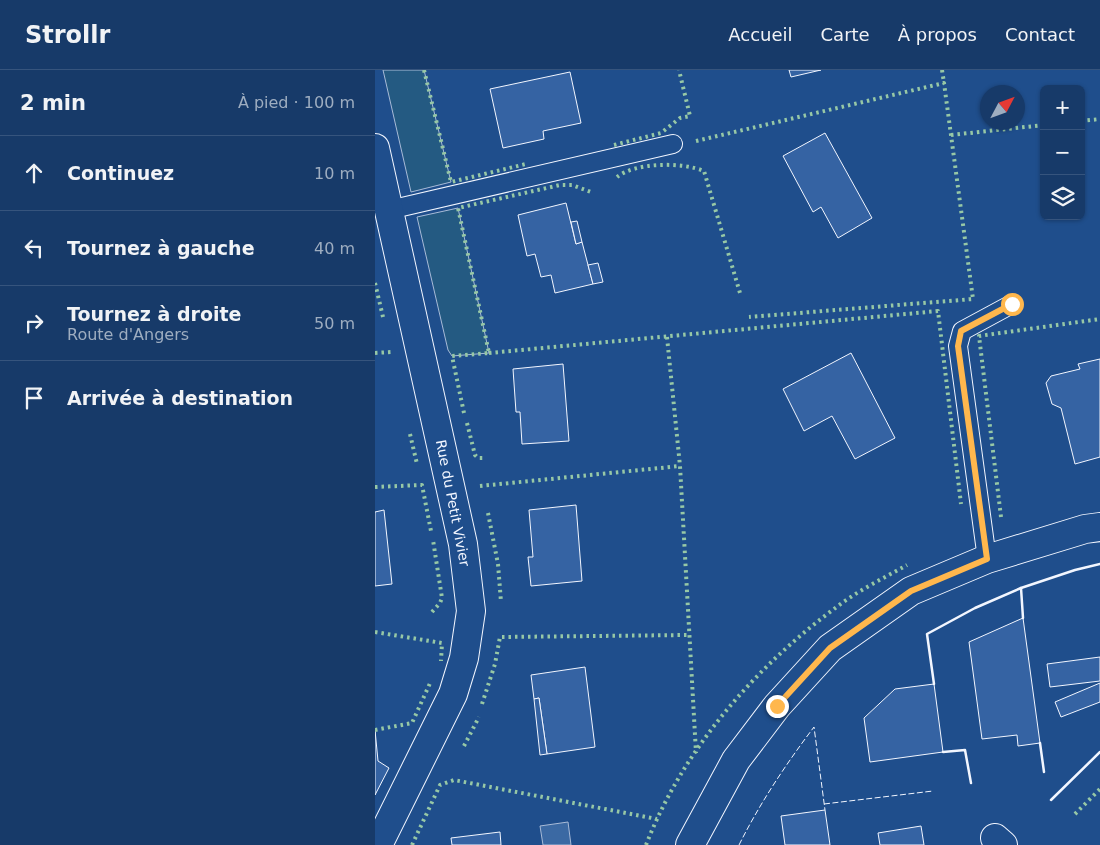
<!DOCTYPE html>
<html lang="fr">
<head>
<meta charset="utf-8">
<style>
  :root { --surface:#173a69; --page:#244571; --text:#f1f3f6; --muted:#9eadc0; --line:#36547d }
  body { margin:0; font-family:"DejaVu Sans",sans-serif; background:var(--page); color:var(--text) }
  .controls { position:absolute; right:15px; top:15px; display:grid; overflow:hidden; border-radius:8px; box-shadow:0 1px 4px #0004 }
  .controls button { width:45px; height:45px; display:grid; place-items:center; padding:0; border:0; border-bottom:1px solid var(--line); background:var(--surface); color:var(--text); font:25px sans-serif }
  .compass { position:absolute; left:605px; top:15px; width:45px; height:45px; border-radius:50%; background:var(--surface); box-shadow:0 1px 4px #0004; rotate:49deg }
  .stop { position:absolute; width:15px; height:15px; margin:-11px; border:4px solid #ffb74d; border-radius:50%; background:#fff }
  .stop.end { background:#ffb74d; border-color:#fff; box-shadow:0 1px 5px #0008 }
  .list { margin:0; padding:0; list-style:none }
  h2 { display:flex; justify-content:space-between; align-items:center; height:65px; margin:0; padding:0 20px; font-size:21px }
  h2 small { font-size:16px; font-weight:400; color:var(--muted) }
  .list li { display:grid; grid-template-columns:32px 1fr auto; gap:15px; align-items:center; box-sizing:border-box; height:75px; padding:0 20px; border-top:1px solid var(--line) }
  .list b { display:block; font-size:19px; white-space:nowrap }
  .list p { margin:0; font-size:16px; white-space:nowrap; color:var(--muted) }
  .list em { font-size:16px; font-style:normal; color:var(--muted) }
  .icon { flex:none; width:28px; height:28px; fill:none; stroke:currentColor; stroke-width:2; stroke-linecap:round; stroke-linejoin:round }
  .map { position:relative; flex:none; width:725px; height:775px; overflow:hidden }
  header { display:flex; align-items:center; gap:30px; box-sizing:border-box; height:70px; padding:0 25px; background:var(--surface); border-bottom:1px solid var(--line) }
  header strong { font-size:24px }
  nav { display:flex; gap:28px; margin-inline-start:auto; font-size:18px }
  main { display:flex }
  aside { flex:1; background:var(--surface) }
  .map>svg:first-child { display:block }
  .green { fill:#245a82; stroke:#a8bbd7 }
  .water { fill:#3b69a3; stroke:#a8bbd7 }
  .building { fill:#3563a3; stroke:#f2f6ff }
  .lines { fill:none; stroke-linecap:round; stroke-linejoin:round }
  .lane-casing { stroke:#f2f6ff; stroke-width:20 }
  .street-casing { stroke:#f2f6ff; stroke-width:30 }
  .secondary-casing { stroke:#f2f6ff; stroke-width:30 }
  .lane { stroke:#1f4e8c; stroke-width:18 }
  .street { stroke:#1f4e8c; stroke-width:28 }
  .secondary { stroke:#1f4e8c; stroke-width:28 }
  .hedge { stroke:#97c8a6; stroke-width:4; stroke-dasharray:2.5 4; stroke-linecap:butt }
  .fence { stroke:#f2f6ff; stroke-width:1; stroke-dasharray:6 2.5; stroke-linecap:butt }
  .wall { stroke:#f2f6ff; stroke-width:2.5 }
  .route { stroke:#ffb74d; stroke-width:6 }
  .labels { text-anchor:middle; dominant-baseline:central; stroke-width:4; stroke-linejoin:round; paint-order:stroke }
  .street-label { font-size:14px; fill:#f2f6ff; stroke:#1f4e8c }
</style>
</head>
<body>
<header>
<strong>Strollr</strong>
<nav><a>Accueil</a><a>Carte</a><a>À propos</a><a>Contact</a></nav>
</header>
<main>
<aside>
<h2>2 min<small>À pied · 100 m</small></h2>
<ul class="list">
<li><svg class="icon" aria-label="ahead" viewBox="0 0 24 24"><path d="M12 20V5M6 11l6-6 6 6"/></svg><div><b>Continuez</b></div><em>10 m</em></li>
<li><svg class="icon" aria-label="left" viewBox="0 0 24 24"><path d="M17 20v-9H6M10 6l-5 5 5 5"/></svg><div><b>Tournez à gauche</b></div><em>40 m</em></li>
<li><svg class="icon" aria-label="right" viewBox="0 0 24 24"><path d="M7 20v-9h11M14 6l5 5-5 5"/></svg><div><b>Tournez à droite</b><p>Route d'Angers</p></div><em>50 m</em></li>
<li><svg class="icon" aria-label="arrive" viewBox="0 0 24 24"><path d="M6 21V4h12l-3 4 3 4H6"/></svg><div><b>Arrivée à destination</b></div></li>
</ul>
</aside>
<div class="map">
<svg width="725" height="775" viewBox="0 0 725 775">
  <rect width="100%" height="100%" fill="#1f4e8c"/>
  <!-- green -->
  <g class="green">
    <path d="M8 0H49L76 112 36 122Z"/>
    <path d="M83 138 114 283 77 286 73 280 42 147Z"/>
  </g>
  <!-- water -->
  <path class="water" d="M193 752 196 775H168L165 756Z"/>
  <!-- building -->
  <g class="building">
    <path d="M414 0H446L416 7Z"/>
    <path d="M195 2 206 53 168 61 169 69 128 78 115 19Z"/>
    <path d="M450 63 497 148 463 168 446 137 438 142 408 86Z"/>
    <path d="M191 133 201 174 207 172 218 214 180 223 176 205 166 207 160 184 152 186 143 145Z"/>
    <path d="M202 151 207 172 201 174 196 152Z"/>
    <path d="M223 193 228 212 218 214 213 195Z"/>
    <path d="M476 283 520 368 480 389 457 346 429 361 408 319Z"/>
    <path d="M725 289V387L700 394 686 338 677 334 671 313 676 306 705 299 703 294Z"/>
    <path d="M188 294 194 371 147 374 145 342H141L138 299Z"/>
    <path d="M201 435 207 511 156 516 153 487H158L154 440Z"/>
    <path d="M9 440 17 514 0 516V442Z"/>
    <path d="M648 548 665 673 643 676 642 665 607 669 594 572Z"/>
    <path d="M725 587V611L675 617 672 594Z"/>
    <path d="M210 597 220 677 172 684 164 628 159 629 156 605Z"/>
    <path d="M725 613V632L686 647 680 632Z"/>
    <path d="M559 614 568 682 495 692 489 648 520 619Z"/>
    <path d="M164 628 172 684 165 685 159 629Z"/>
    <path d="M0 660 3 691 14 698 0 725Z"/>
    <path d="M450 740 455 775H410L406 746Z"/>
    <path d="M546 756 549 775H505L503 763Z"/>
    <path d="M125 762 126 775H77L76 768Z"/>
  </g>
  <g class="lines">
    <!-- lane casing -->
    <g class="lane-casing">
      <g id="lane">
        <path d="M14 140 298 74"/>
        <path d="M612 489 583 276 587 261 637 234"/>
      </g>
    </g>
    <!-- street casing -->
    <g class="street-casing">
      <g id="street">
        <path d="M0 78 88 474 96 541 89 588 78 624 3 775"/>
        <path d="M620 768 628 775"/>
      </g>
    </g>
    <!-- secondary casing -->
    <g class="secondary-casing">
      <path id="secondary" d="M315 775 361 690 402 636 455 578 536 521 612 489 710 459 725 457"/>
    </g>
    <!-- lane -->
    <use href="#lane" class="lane"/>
    <!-- street -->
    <use href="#street" class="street"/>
    <!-- secondary -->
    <use href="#secondary" class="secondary"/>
    <!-- hedge -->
    <g class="hedge">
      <path d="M49 0 76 112 151 94"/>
      <path d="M567 0 569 13"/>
      <path d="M706 51 725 49"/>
      <path d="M576 65 669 55"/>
      <path d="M321 71 569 13 598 229 374 247"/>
      <path d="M239 75 286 63 305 48 315 46 304 0"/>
      <path d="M242 107C261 92 307 92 329 101L365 223"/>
      <path d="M0 213 8 247"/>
      <path d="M292 267 305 396 321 683"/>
      <path d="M0 283 17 282"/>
      <path d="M114 283 563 241 586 434"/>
      <path d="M89 343 77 286 114 283 83 138 185 115H197L216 122"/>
      <path d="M92 353 100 385 103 388H109"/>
      <path d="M35 364 42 394"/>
      <path d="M105 416 305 396"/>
      <path d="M0 417 47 415 56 461"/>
      <path d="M113 443 123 494 126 532"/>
      <path d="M626 447 604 266 725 249"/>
      <path d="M57 542 65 533 67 528 58 470"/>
      <path d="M0 562 67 573 66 591"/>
      <path d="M107 634 120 594 125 567 314 565"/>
      <path d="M0 660 37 653 56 611"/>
      <path d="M89 676 104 647"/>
      <path d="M700 744 725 719"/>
      <path d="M37 775 65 715 79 710 282 749"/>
      <path d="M271 775C308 679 381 596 463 536 484 520 509 508 532 495"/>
    </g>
    <!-- fence -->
    <g class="fence">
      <path d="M449 734 558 721"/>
      <path d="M364 775C385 733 411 694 439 657L450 740"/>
    </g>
    <!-- wall -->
    <g class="wall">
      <path d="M646 518 700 500 725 494"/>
      <path d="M559 614 552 564 600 538 646 518 648 548"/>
      <path d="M665 673 669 702"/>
      <path d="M568 682 590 680 596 713"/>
      <path d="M676 730 725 682"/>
    </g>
  </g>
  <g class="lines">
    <!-- route -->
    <path class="route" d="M402 636 455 578 536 521 612 489 583 276 586 261 637 234"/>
  </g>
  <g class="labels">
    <!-- street labels -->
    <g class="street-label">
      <text transform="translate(78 433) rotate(79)">Rue du Petit Vivier</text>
    </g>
  </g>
</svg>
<div class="controls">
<button>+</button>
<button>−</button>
<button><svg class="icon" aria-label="layers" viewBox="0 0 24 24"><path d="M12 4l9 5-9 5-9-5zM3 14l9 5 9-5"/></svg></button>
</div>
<svg class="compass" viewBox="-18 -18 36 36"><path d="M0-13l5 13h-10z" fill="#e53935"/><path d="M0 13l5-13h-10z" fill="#9eadc0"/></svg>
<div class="stop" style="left:637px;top:234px"></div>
<div class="stop end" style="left:402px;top:636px"></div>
</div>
</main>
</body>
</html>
